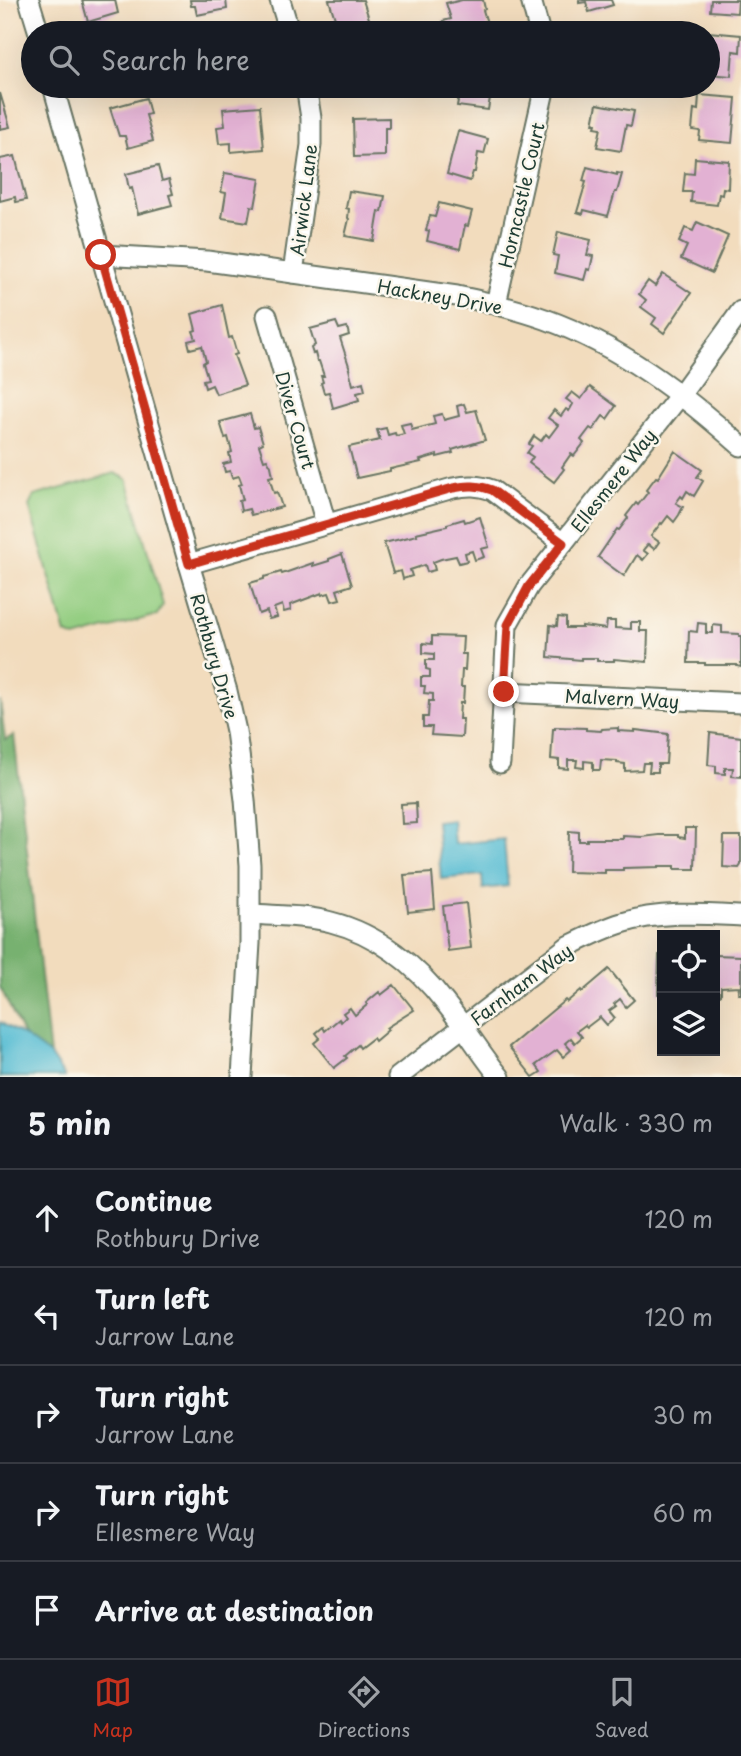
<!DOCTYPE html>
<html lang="en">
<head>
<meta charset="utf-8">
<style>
  :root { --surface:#171b24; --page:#242831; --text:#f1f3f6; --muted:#9ea1a6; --line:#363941; --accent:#c8321e }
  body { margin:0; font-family:"Playpen Sans",sans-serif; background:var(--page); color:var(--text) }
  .controls { position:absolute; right:21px; bottom:21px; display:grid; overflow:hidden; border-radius:0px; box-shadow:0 7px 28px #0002 }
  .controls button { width:63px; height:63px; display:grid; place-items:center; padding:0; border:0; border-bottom:2px solid var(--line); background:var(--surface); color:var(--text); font:35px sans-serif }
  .stop { position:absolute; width:21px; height:21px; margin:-16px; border:5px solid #c8321e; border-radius:50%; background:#fff }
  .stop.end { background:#c8321e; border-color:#fff; box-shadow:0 2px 7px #0008 }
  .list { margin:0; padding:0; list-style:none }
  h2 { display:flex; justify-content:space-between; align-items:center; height:91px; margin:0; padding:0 28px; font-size:30px }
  h2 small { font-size:23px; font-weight:400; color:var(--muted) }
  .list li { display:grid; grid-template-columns:46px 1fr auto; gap:21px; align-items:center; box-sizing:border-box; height:98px; padding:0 28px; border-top:2px solid var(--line) }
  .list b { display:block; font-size:26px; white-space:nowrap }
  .list p { margin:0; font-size:23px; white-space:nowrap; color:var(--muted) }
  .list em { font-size:23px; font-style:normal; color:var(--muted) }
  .icon { flex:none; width:38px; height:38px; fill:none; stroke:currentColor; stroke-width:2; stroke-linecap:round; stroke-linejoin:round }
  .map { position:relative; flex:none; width:741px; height:1077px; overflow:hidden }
  .search { position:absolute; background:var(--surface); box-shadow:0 7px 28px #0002; left:21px; right:21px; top:21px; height:77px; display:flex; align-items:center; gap:18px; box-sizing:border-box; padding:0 24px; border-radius:38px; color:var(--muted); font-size:26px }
  .sheet { height:581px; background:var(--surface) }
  nav { display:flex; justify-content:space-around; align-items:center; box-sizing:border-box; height:98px; border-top:2px solid var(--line); background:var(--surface); font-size:19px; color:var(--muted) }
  nav a { display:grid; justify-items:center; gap:4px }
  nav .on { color:var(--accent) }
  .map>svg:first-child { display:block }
  .green { fill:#94ce82; stroke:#5a865b; stroke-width:2 }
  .forest { fill:#77b170; stroke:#4b7752; stroke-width:2 }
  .water { fill:#55bcd3; stroke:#3a7c84; stroke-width:2 }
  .building { fill:#e2b1d3 }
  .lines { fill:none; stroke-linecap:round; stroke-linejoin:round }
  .street-casing { stroke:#697564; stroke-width:23 }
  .street { stroke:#fff; stroke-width:19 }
  .route { stroke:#c8321e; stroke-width:9 }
  .labels { text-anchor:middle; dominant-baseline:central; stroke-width:5; stroke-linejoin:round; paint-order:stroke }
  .street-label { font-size:18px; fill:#1f3d34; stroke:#fbf7ec }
</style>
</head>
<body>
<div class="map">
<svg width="741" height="1077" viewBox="0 0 741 1077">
  <rect width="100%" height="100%" fill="#fbf7ec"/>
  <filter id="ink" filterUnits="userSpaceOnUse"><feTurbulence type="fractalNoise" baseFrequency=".0143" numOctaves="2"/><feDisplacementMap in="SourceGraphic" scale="14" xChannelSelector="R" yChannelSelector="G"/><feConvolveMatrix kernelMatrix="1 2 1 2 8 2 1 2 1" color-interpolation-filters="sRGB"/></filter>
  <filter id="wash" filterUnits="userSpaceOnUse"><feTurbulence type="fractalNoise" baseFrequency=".00686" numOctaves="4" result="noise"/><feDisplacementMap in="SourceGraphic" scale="28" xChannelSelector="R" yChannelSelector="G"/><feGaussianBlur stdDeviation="1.57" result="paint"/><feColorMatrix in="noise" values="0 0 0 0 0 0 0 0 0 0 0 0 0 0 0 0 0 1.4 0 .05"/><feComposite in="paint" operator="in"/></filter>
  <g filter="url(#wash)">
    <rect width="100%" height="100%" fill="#f2dcbd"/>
    <!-- green -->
    <path class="green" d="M115 473 127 479 163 605 157 615 75 638 66 634 29 506 34 496Z"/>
    <!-- forest -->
    <path class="forest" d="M0 701 5 740 14 735 50 1055 24 1036 0 987Z"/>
    <!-- water -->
    <g class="water">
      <path d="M452 819 454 844 504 839 508 886 483 889 482 875 441 879 436 821Z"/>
      <path d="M0 1022 24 1036 50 1055 65 1077H0Z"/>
    </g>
    <g id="blocks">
      <!-- building -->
      <g class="building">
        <path d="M82 0H115L118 13 88 22Z"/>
        <path d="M190 0H226L227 9 197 15 195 6H191Z"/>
        <path d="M329 0H363L370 22 339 31Z"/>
        <path d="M462 0H483L485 9 483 10 490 33H447L443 21 451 19 446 3 450 2V3Z"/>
        <path d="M579 0H611L613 5 589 12 586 2 579 3Z"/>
        <path d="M711 0H738L737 13 710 11Z"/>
        <path d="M708 32 741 35 740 52 733 51 731 76 708 74Z"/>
        <path d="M457 86H492L488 110 457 106 459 95 455 94Z"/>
        <path d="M0 93 10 127 0 129Z"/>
        <path d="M699 95 736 98 732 143 699 140 700 131 692 130 694 109 698 110Z"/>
        <path d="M146 98 150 114 146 115 153 141 128 148 125 136H119L110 108Z"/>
        <path d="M597 104 634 111 631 126 626 125 621 151 597 147 601 128 595 127 596 124H593Z"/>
        <path d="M260 106 264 149 231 152V143L219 144 217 127 225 126 223 109Z"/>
        <path d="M389 118V128H385V156L354 157 353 119Z"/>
        <path d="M458 131 488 139 484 154 478 153 475 172H473L470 181 447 174Z"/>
        <path d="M15 156 26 200 16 202 15 197 0 201V159Z"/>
        <path d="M695 158 729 161 728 189 723 188 722 195 719 194 717 205 691 202 692 192H683L685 173 694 174Z"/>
        <path d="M158 166 162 181 169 179 173 194 169 195 172 205 138 214 132 188 129 189 126 174Z"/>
        <path d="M587 167 617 175V173L622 174 617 192H615L608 216 584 210 583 214 577 212 586 182 583 181Z"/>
        <path d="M225 173 260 179 255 207 251 206 248 222 222 218 226 193 221 192Z"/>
        <path d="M349 191 385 196 382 212 379 211 374 241 345 236 349 219 348 218 349 209 346 208Z"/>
        <path d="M439 203 472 211 468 226 465 225 460 249 427 241 429 231 426 230 430 216 435 217Z"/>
        <path d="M697 222 728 236 712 273 681 259 687 246 679 242 685 228 693 231Z"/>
        <path d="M558 232 591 240 587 255 593 256 590 270 587 269 584 280 555 273 558 256 553 255Z"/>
        <path d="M663 274 691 293 664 333 652 324 656 318 641 307 646 300 639 294 648 281 655 286Z"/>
        <path d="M222 305 229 338 232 337 237 354 234 355 245 385 216 394 212 385 205 388 203 380 208 379 203 363 206 361 202 346 190 349 188 341 196 339 193 331 196 330 192 314Z"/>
        <path d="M336 322 339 329 347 327 349 335 340 338 350 369H349L353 385 363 382 365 391 357 393 359 400 333 408 329 392 324 393 321 383 323 382 321 376H324L319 361H317L315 353 313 354 311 348 315 345 310 329Z"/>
        <path d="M590 387 616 406 607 419 603 416 593 430 590 428 581 440 584 443 574 456 571 454 562 467 564 469 554 482 529 463 533 457 527 453 532 446 529 444 534 436 541 441 546 434 549 437 558 425 548 418 554 410 561 416 566 409 569 411 573 404 566 399 572 392 581 399Z"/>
        <path d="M464 404 467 412 476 410 485 440 452 450 453 453 437 457V455L420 460 421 462 390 469V471L357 478 349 447 380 440 377 430 386 428 388 435 395 433 396 436 404 434 401 425 410 423 412 430 435 424 433 416 442 414 444 420 459 416 457 406Z"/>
        <path d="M250 414 254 428 258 427 263 443 259 445 264 460 267 459 271 466 273 476 269 477 274 493 277 492 282 507 251 515 249 509 241 511 239 501 243 500 239 485 242 484 239 476 232 478 230 471 225 472 223 464 231 462 229 453 232 452 228 437 225 438 220 422Z"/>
        <path d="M675 451 702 470 697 477 703 481 694 496 687 491 683 498 681 496 676 503 683 507 679 515 674 522 668 516 662 524 661 523 651 536 659 542 654 549 648 544 643 550 648 554 643 560 637 555 624 576 598 557 617 529 619 530 628 518 626 516 636 503 638 505 648 492 646 490 656 477 658 478Z"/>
        <path d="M480 517 489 547 481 549 484 557 475 560 472 551 465 553 467 561 459 563 456 556 441 559 433 562 435 570 427 572 425 565 410 570 412 576 403 579 401 571 393 573 384 543 417 535 416 533 447 526V524L464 519 465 522Z"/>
        <path d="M342 554 352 585 337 590 340 599 332 601 329 593 322 595V593L290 605 291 610 284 612 282 605 274 608 277 617 269 619 267 611 259 614 250 583 264 579V577L281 572 282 574 313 563V566L329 561V559Z"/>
        <path d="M558 617 566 618V628H582V626L606 629 607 621H615V628L631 629V622H640V631H648L647 662 614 659V661H597V658H581V660L548 657 550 625 557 626Z"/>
        <path d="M698 623 706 624V633H713V625L722 626V633L739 634V636H741V667L737 666V665H705V663H688L689 631 697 632Z"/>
        <path d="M432 636 463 637 462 654H466L465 670H462L461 687H464L463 703H460L459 719H463L462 737 431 735 432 727H423V717H428L429 701H433V694L424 693 425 686H421V677H430V670L426 669V660H434V654L423 653V643L432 644Z"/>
        <path d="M555 727 586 728V730L601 731 602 729 618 728V731L635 732V730L668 734 666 764H658V772H649L650 763H643L642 770 625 771V764L617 763V761L601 760 600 770H593V762L584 761V768L576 767 577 760H568V769L559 768V760L551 759 553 729H555Z"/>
        <path d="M710 733 741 737V777L732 776 733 768H725V774L716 773V766L708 765Z"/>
        <path d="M416 803 417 823 402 824 401 804Z"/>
        <path d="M685 828H696L695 869H675V866H659V867L623 868V870H605V873L568 872 569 831 579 832V841H587V839H623V836L642 837 659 835H678V837L685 838Z"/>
        <path d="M724 836H741V865L739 868 723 867Z"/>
        <path d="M432 873 435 909 408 912 404 875Z"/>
        <path d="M466 903 471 948 448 951 443 906Z"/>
        <path d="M659 955H662V994H658Z"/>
        <path d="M715 955 741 956V994H738L739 986 721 987V995H715Z"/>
        <path d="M609 969 634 1000 626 1007 620 999 614 1004 616 1006 609 1011 615 1018 607 1025 600 1017 587 1027 585 1025 577 1031 582 1037 575 1043 571 1038 565 1043 571 1050 563 1057 557 1050 536 1065 541 1072 533 1077 509 1047 565 1000 567 1002 581 990 582 992Z"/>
        <path d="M394 985 414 1010 386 1028 388 1030 375 1041 373 1038 360 1048 358 1045 345 1056 347 1058 334 1068 314 1043 320 1038 316 1033 323 1027 325 1031 339 1019 341 1022 346 1017 343 1013 350 1008 355 1015 367 1005 366 1003 379 992 381 995Z"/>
      </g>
    </g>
  </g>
  <g filter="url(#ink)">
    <use href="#blocks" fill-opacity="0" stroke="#697564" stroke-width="2"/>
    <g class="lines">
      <!-- street casing -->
      <g class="street-casing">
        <g id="street">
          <path d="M29 0 39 33"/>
          <path d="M280 0 290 33"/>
          <path d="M531 0 540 33"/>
          <path d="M53 86 189 564 227 691 236 731 245 800 250 865V943L242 1077"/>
          <path d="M101 255 207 261 457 296C487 302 517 309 545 319 620 346 682 393 741 446"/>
          <path d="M293 273 311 145V118L306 86"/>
          <path d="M496 304 545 86"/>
          <path d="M267 316 326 524"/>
          <path d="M189 564 453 488C468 485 478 485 492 490L563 543"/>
          <path d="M504 692 741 703"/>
          <path d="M500 763 507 625 529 586 681 394 741 311"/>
          <path d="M251 914C277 916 305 915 331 922 378 934 417 966 446 1004 465 1027 481 1054 500 1077"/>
          <path d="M398 1077 567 947C585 938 602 929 622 923 661 911 701 914 741 916"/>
        </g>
      </g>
      <!-- street -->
      <use href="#street" class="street"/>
    </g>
  </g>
  <g class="lines" filter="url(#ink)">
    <!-- route -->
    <path class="route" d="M101 255 189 564 453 488C468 485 478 485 492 490L563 543 529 586 508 625 504 692"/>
  </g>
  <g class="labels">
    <!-- street labels -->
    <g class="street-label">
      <text transform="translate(521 195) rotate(-77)">Horncastle Court</text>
      <text transform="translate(303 200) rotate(-83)">Airwick Lane</text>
      <text transform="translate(440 296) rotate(10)">Hackney Drive</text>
      <text transform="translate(296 420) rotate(74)">Diver Court</text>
      <text transform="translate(613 480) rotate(-52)">Ellesmere Way</text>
      <text transform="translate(215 656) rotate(74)">Rothbury Drive</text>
      <text transform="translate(622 698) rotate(3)">Malvern Way</text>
      <text transform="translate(521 984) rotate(-37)">Farnham Way</text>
    </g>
  </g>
</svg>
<div class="controls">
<button><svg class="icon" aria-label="locate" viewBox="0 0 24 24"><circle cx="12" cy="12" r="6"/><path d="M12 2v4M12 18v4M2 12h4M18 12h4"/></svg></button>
<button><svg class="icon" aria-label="layers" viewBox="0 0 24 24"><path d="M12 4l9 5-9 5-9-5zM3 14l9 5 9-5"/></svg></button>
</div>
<div class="stop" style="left:101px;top:255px"></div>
<div class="stop end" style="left:504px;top:692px"></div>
<div class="search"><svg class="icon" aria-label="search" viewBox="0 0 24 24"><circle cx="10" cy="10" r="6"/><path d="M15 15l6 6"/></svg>Search here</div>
</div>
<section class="sheet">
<h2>5 min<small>Walk · 330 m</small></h2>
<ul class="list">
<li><svg class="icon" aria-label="ahead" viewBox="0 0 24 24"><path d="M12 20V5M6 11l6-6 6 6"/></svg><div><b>Continue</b><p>Rothbury Drive</p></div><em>120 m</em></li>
<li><svg class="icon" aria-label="left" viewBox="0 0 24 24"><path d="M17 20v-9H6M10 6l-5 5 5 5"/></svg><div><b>Turn left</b><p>Jarrow Lane</p></div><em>120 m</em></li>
<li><svg class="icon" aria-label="right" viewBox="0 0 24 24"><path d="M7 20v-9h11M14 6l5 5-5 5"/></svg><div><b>Turn right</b><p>Jarrow Lane</p></div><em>30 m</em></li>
<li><svg class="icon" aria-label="right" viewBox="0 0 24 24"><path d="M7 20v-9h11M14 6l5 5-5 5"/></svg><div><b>Turn right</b><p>Ellesmere Way</p></div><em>60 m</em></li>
<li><svg class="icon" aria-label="arrive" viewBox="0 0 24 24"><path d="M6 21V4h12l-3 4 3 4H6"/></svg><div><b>Arrive at destination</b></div></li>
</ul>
</section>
<nav>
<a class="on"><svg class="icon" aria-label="map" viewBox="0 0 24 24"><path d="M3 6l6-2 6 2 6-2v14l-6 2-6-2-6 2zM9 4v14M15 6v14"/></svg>Map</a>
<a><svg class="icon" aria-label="directions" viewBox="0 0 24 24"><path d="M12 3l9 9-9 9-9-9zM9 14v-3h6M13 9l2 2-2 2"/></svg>Directions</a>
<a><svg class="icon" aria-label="saved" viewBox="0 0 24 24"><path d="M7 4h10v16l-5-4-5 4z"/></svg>Saved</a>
</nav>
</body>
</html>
